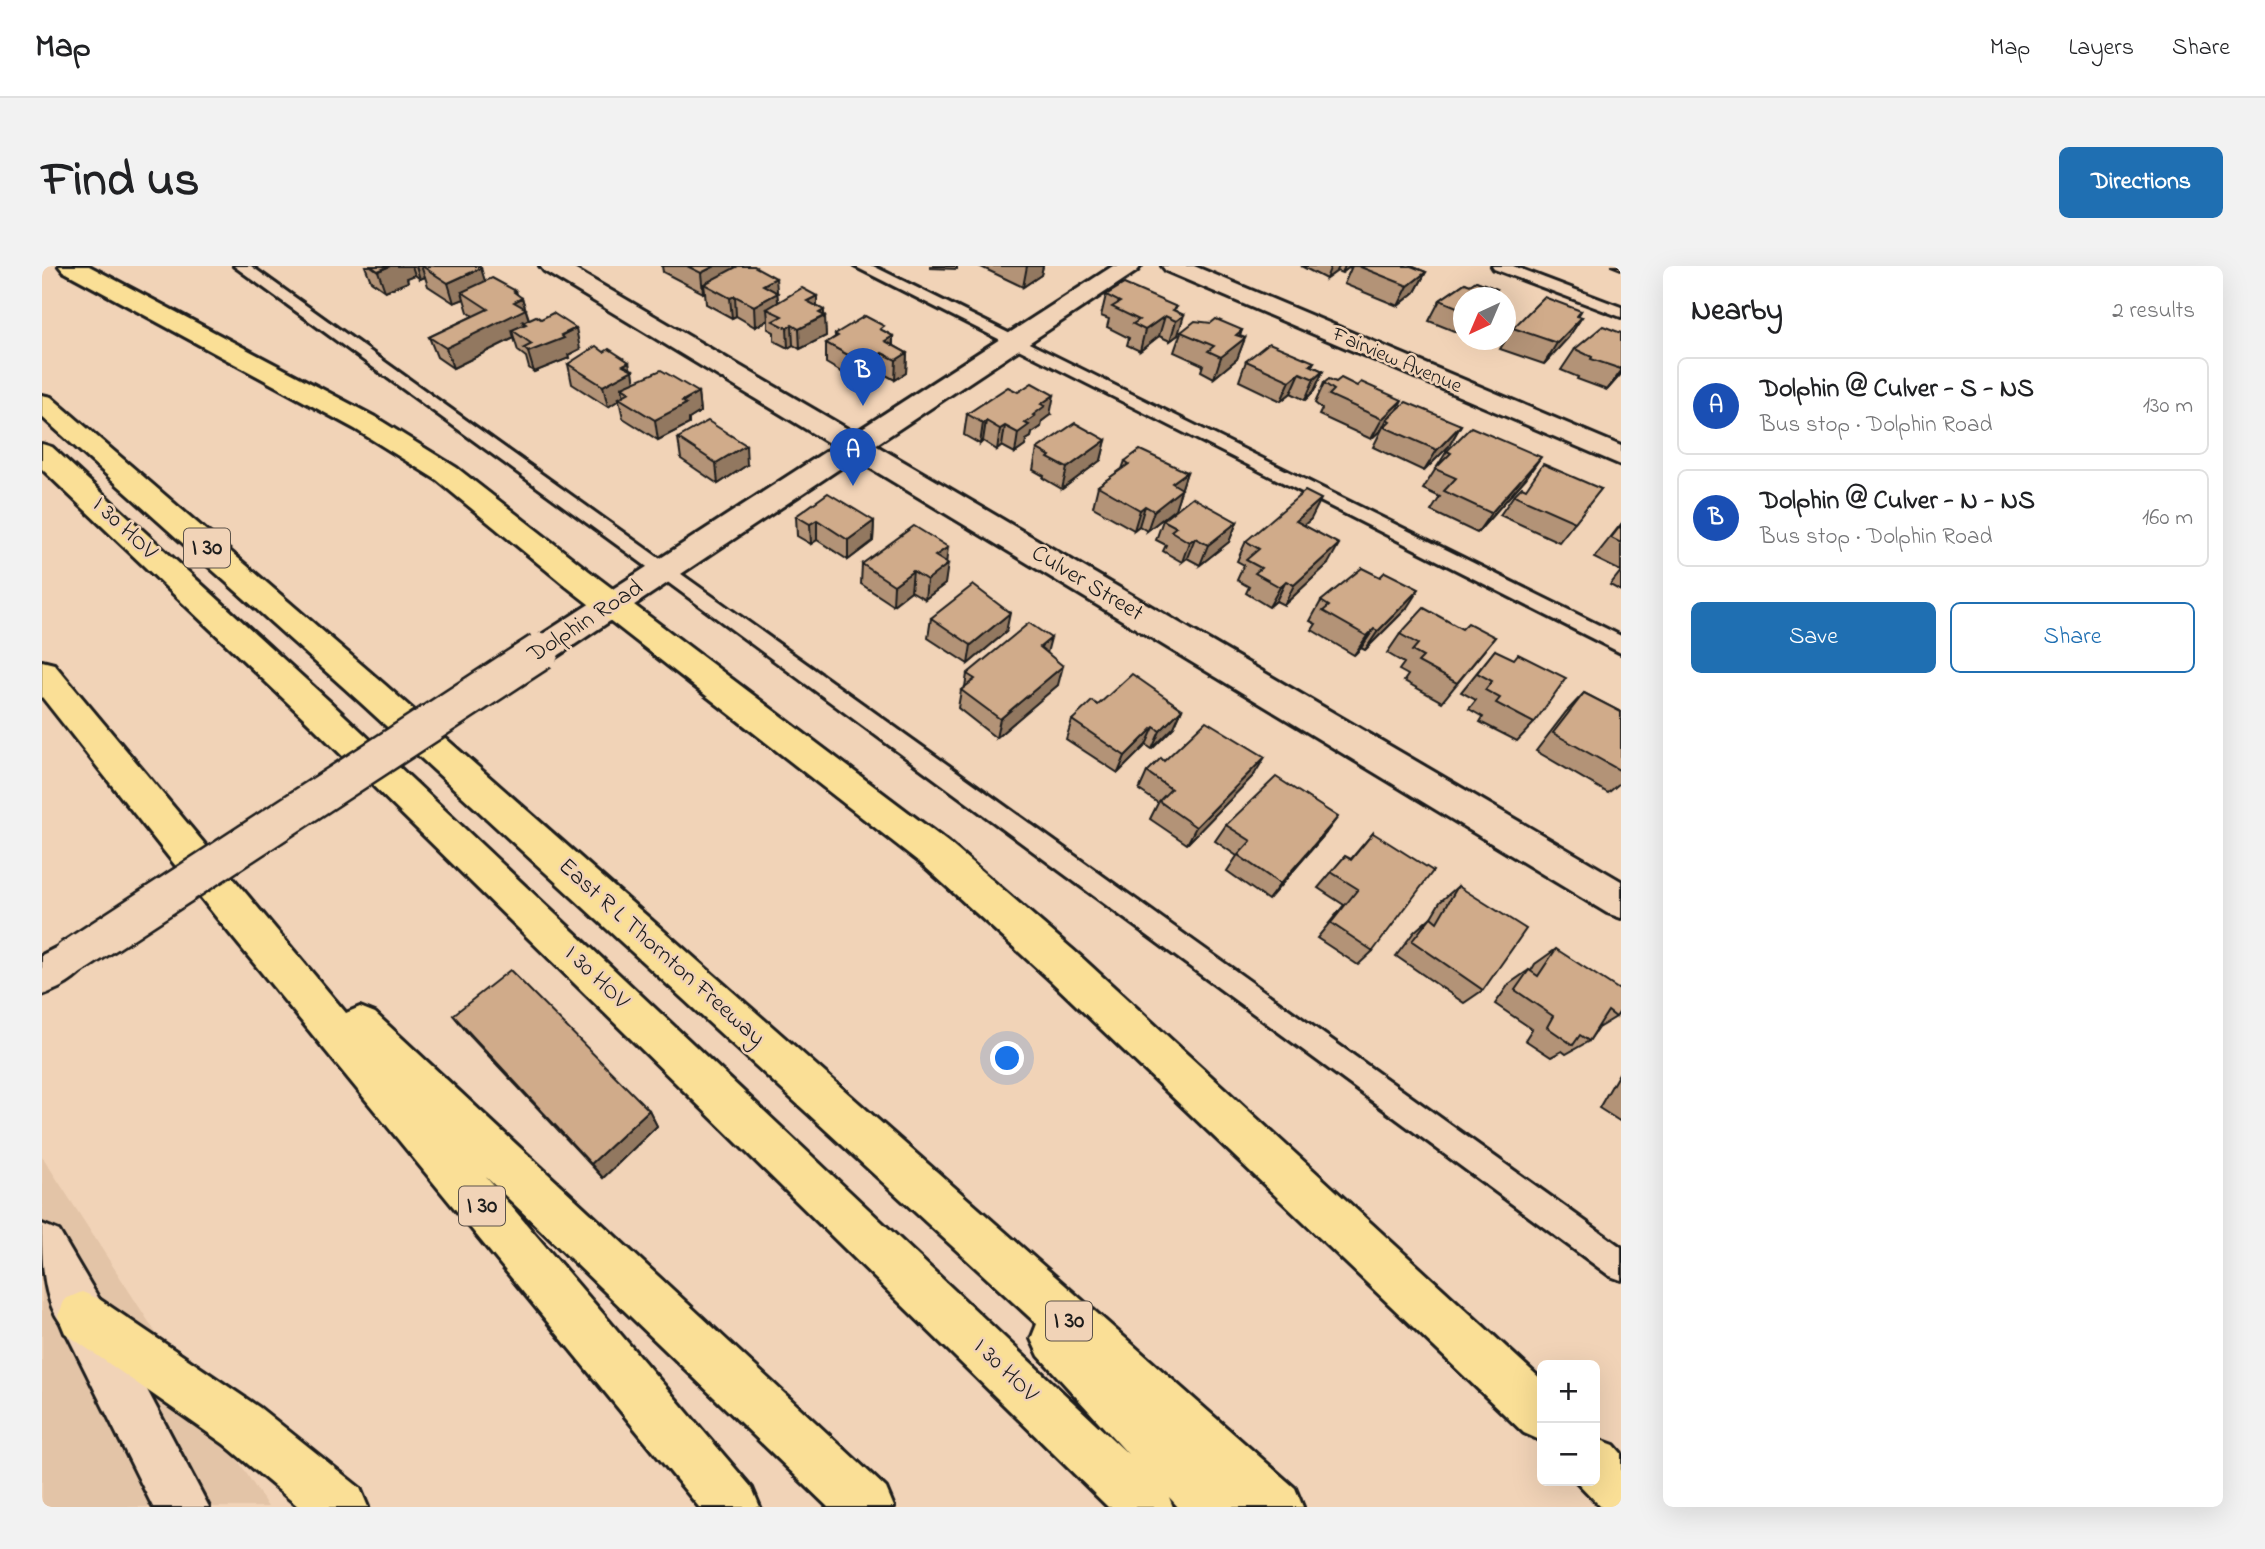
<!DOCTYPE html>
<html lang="en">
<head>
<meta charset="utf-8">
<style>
  :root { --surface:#fff; --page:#f2f2f2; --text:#202124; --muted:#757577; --line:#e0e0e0; --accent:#1f6fb2 }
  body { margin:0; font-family:"Indie Flower",sans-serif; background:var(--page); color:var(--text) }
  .controls { position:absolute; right:21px; bottom:21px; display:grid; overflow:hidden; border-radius:10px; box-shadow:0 7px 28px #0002 }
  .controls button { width:63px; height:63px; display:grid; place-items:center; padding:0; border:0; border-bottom:2px solid var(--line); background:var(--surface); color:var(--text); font:35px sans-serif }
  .compass { position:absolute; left:1411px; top:21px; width:63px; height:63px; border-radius:50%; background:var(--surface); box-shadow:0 7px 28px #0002; rotate:224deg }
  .you { position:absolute; left:966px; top:793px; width:24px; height:24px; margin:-18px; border:5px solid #fff; border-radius:50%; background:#1a73e8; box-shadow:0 0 0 10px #1a73e833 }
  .badge { display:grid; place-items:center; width:46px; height:46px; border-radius:50%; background:var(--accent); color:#fff; font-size:23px; font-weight:700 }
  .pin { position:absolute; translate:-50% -58px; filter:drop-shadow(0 2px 4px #0008) }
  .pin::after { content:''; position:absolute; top:37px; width:24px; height:21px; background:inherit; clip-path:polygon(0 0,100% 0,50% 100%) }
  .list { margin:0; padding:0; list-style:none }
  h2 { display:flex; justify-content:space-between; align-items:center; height:91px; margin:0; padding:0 28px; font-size:30px }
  h2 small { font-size:23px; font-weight:400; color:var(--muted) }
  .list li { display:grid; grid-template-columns:46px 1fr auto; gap:21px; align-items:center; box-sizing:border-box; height:98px; margin:0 14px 14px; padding:0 14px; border:2px solid var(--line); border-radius:10px }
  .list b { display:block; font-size:26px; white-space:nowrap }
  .list p { margin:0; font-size:23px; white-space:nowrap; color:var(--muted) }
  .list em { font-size:23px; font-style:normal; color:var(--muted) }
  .actions { display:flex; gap:14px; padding:21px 28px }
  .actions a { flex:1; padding:16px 0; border:2px solid var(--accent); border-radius:10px; text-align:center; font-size:24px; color:var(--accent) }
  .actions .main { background:var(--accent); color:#fff }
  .map { position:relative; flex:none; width:1579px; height:1241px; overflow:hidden; border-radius:10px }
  header { display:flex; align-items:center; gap:42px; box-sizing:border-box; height:98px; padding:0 35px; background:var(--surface); border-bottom:2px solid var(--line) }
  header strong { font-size:33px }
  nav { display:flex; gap:38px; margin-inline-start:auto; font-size:24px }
  .intro { display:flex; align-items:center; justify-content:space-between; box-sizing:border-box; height:168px; padding:0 42px }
  h1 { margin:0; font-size:49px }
  .button { padding:18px 32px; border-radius:10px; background:var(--accent); color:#fff; font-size:24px; font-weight:700 }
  main { display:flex; gap:42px; padding:0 42px }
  aside { flex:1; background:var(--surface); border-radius:10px; box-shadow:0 7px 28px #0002 }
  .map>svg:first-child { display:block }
  .built { fill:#e3c4a7 }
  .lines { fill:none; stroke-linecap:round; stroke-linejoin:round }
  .lane-casing { stroke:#1c1c1c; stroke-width:6 }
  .street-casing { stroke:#1c1c1c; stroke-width:6 }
  .secondary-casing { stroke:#1c1c1c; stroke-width:6 }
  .highway-casing { stroke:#1c1c1c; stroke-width:6 }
  .lane { fill:#f1d3b7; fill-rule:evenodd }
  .street { fill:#f1d3b7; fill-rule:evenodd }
  .secondary { fill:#f1d3b7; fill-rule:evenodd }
  .highway { fill:#fadf96; fill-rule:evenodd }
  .secondary-bridge-casing { stroke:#1c1c1c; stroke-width:41; stroke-linecap:butt }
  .secondary-bridge { stroke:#f1d3b7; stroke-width:36 }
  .wall { fill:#b39377; stroke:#1c1c1c; stroke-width:2 }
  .shaded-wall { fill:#927861; stroke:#1c1c1c; stroke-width:2 }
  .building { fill:#d0ab8a; stroke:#1c1c1c; stroke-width:2 }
  .labels { text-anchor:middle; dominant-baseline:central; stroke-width:5; stroke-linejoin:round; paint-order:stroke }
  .far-street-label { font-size:21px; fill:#1c1c1c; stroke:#f1d3b7 }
  .shield { fill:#f1d3b7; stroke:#5c534a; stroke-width:2 }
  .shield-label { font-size:23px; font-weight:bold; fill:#1c1c1c }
  .street-label { font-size:24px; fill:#1c1c1c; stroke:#f1d3b7 }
</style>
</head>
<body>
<header>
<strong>Map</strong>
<nav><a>Map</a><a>Layers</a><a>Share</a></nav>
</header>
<div class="intro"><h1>Find us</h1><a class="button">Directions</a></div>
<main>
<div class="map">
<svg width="1579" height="1241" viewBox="0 0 1579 1241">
  <rect width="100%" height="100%" fill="#f1d3b7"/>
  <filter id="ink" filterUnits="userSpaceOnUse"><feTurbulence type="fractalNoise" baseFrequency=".0143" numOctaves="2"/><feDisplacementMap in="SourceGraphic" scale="14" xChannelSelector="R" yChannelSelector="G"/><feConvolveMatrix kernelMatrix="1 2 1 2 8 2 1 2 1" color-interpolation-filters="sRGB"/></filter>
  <g filter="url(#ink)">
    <!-- built -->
    <path class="built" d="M0 890 226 1241H0Z"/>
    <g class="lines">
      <!-- lane casing -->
      <g class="lane-casing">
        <g id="lane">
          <path d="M192 0H209L1579 981V1014L1568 1010 593 292Z"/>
          <path d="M812 0H831L1579 370V387Z"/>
          <path d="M1450 0H1471L1579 41V51L1452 3Z"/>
        </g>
      </g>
      <!-- street casing -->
      <g class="street-casing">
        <g id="street">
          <path d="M498 0H527L1579 615V652L1565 647 502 5Z"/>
          <path d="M1120 0H1152L1579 180V199L1124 5Z"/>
          <path d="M40 1026 57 1033 167 1241H111L16 1050 23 1033Z"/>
        </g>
      </g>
      <!-- secondary casing -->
      <g class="secondary-casing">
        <g id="secondary">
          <path d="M1071 0H1099L1095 5 511 393 499 397 487 393 483 385 487 377Z"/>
          <path d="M29 674 43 679 49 692C40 711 20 722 0 729V689Z"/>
          <path d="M0 958 17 965 57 1033 64 1050 57 1067 40 1074C0 1055 0 1002 0 958Z"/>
        </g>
      </g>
      <!-- highway casing -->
      <g class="highway-casing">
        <g id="highway">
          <path d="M17 0H47L333 151 415 202 547 305 907 577 1037 689 1500 1114V1175L1482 1167 1009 715 881 599 525 321 395 214 313 163 21 5Z"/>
          <path d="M0 129 9 131 342 418 1253 1222 1261 1241H1136L1127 1231 1131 1241H1066L263 453 0 203V178L10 181 287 435 1086 1188 997 1090 989 1073 995 1058 318 436 0 151Z"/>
          <path d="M0 395 12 398 304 747 318 741 333 747 844 1222 852 1241H786L444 911 710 1222 718 1241H657L175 652 0 431Z"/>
          <path d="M40 1026 57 1033 218 1142 318 1222 326 1241H257L182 1178 23 1067 16 1050 23 1033Z"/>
          <path d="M1553 1172 1572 1179 1579 1187V1241H1559L1534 1215H1553Z"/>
        </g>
      </g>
      <!-- lane -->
      <use href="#lane" class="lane"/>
      <!-- street -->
      <use href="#street" class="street"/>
      <!-- secondary -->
      <use href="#secondary" class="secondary"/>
      <!-- highway -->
      <use href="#highway" class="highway"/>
      <!-- secondary-bridge casing -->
      <g class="secondary-bridge-casing">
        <path id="secondary-bridge" d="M29 692 499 385"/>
      </g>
      <!-- secondary-bridge -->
      <use href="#secondary-bridge" class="secondary-bridge"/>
    </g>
    <!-- wall -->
    <g class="wall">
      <path d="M323 0H437L443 15 474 25 475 29 480 32 487 53 538 83 526 89 527 92 492 106 487 102 484 91 476 85 472 72 411 102 395 91 387 71 431 50 426 46 422 33 412 37 386 20 383 11 378 13 373 9 365 12 366 16 343 25 329 15Z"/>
      <path d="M620 0H712L735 26 736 36 775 30V40L782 49 784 70 758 83 751 79 746 82 732 75V66L726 63V54L713 61 694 50 690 52 664 38 663 26 661 27 621 6Z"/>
      <path d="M888 0H915V3L888 2Z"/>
      <path d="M937 0H1001L999 9 981 21Z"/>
      <path d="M1259 0H1309L1300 7 1295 5 1284 13Z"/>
      <path d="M1310 0H1369L1384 6 1373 26 1356 40 1302 18Z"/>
      <path d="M1569 0H1579V4Z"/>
      <path d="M1434 15 1455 23 1452 28 1458 30 1457 32H1422V69L1387 55 1398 34 1423 17 1428 19Z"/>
      <path d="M1064 29 1134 45 1136 69 1128 75 1117 70 1098 85 1085 79 1087 72 1065 61 1067 53 1059 50Z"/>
      <path d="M1539 45 1536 50 1540 51 1526 72 1502 98 1458 83 1471 62Z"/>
      <path d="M1200 64 1198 70 1203 72 1195 93 1172 112 1159 105 1161 99 1132 86 1139 66Z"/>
      <path d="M842 65 851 70V79L865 87 864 107 853 114 840 107 828 114 813 106 806 110 784 97V77L793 71V68Z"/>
      <path d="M1579 67V108L1565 124 1535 113 1536 111 1519 104 1533 83Z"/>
      <path d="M1204 95 1272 96 1270 100 1281 105 1272 125 1263 134 1249 127 1239 135 1197 115Z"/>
      <path d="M526 98 588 103 593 116 656 126 658 146 647 153V158L616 174 581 152 577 134 566 141 530 118Z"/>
      <path d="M1282 117 1355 144 1419 159 1407 180 1382 205 1331 181 1340 163 1329 173 1277 149 1280 143 1273 137Z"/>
      <path d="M925 148 1008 149 1000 155 999 161 990 167 989 171 984 174 983 180 973 187 960 180 955 184 941 175 938 178 922 169Z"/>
      <path d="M636 172 705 199 676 218 639 193Z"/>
      <path d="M1064 174 1059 194 1020 223 1001 212 1002 210 991 204 995 183Z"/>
      <path d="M1405 185 1484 212 1435 267 1389 245 1398 231 1381 223Z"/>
      <path d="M1083 195 1145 206 1133 243 1105 265 1097 260 1092 264 1051 241 1056 220 1080 203Z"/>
      <path d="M1484 223H1559L1517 276 1458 249 1472 229Z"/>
      <path d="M754 250 832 255 831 275 806 294 775 274 769 278 755 270Z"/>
      <path d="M1269 253 1262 259 1286 298 1242 339 1234 335 1227 341 1204 327 1207 321 1195 314 1202 299 1195 295 1204 275Z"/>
      <path d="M1121 254 1195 256 1187 276 1158 299 1145 292 1140 296 1121 285 1124 279 1114 274Z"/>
      <path d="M1579 258V325L1568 319 1579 305 1552 292Z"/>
      <path d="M904 297 903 318 883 333 869 325 851 339 819 318 820 298Z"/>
      <path d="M1279 335 1364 343 1323 384 1319 382 1312 389 1270 364 1274 358 1268 355Z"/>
      <path d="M889 352 964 366 926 398 886 372Z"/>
      <path d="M1420 363 1453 371 1400 436 1362 415 1366 409 1357 404 1362 397 1345 387 1358 368Z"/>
      <path d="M1453 384 1492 457 1475 475 1438 456 1441 451 1427 443 1434 434 1419 426Z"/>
      <path d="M1005 386 1016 419 954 472 916 442 919 424 923 421 925 408Z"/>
      <path d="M1542 427 1579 446V516L1566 527 1494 485 1524 446Z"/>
      <path d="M1056 439 1140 443 1132 461 1110 483 1104 479 1076 507 1024 473 1030 454Z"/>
      <path d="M1122 495 1212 509 1145 578 1108 553 1116 537 1097 524 1105 506Z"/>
      <path d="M1184 559 1283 568 1226 634 1185 605 1195 590 1173 575Z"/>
      <path d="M1331 567V685L1316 699 1275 672 1302 639 1276 622 1303 590 1309 593Z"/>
      <path d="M1416 620 1441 724 1422 737 1354 690 1372 666 1389 651 1398 636Z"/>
      <path d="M1514 683 1574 751 1556 762 1547 775 1524 788 1520 785 1509 791 1483 774 1490 763 1453 738 1467 718 1487 704 1489 705 1493 698Z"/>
      <path d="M411 749 607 844 615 860 561 912 427 769Z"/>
      <path d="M1579 804V856L1557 842Z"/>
    </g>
    <!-- shaded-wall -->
    <g class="shaded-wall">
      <path d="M348 0H370L373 9 365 12 366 16 343 25 336 5Z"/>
      <path d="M374 0H379L383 11 378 13Z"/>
      <path d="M673 0H700L662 18 663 26 661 27 659 7Z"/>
      <path d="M985 0H1001L999 9 981 21Z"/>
      <path d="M1289 0H1297L1295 5 1284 13Z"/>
      <path d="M1303 0H1309L1300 7Z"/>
      <path d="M439 2 445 22 420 26 422 33 412 37 406 17Z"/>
      <path d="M1384 6 1373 26 1356 40 1366 20Z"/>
      <path d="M734 12 737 48 725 43 726 54 713 61 712 40 721 19Z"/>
      <path d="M474 25 476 34 480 32 490 64 481 56 484 67 470 64 472 72 411 102 404 82Z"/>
      <path d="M693 30 694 50 690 52 688 32Z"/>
      <path d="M775 30V50L765 35Z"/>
      <path d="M782 44V51L783 50 784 70 758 83 757 63Z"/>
      <path d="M1539 45 1526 65 1540 51 1526 72 1502 98 1515 77 1535 50Z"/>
      <path d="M1142 49 1136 69 1128 75 1134 55Z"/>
      <path d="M1123 50 1117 70 1098 85 1103 64Z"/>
      <path d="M750 59 751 79 746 82 745 62Z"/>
      <path d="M534 62 538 83 526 89 527 92 492 106 486 86Z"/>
      <path d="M1200 64 1194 79 1203 72 1195 93 1172 112 1179 91 1194 69Z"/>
      <path d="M851 70 850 90 843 75Z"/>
      <path d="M813 85V106L806 110V89Z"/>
      <path d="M840 87V107L828 114 829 94Z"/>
      <path d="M865 87 864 107 853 114 854 94Z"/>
      <path d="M587 96 589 105 591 104 594 125 588 126 580 121 582 132H577V134L566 141 561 120 581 99Z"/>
      <path d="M1281 105 1272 125 1263 134 1272 113Z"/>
      <path d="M1579 105V108L1565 124Z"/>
      <path d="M1258 107 1249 127 1239 135 1248 115Z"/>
      <path d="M656 126 658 146 647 153V158L616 174 613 154Z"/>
      <path d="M1012 129 1008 149 1000 155 999 161 990 167 989 171 984 174 983 180 973 187 976 167 983 157 991 149 999 138Z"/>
      <path d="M1360 134 1349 155 1345 153 1340 163 1329 173 1340 153Z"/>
      <path d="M944 155 941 175 938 178 941 157Z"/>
      <path d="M1419 159 1407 180 1382 205 1395 184Z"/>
      <path d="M963 160 960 180 955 184 958 163Z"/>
      <path d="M1064 174 1059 194 1020 223 1025 202Z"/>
      <path d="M704 179 705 199 676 218 674 197Z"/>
      <path d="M1499 191 1484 212 1435 267 1449 247Z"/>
      <path d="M1145 206 1133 243 1105 265 1112 245 1130 217Z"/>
      <path d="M1279 233 1269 253 1244 275 1254 255Z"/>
      <path d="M1103 240 1097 260 1092 264 1098 244Z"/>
      <path d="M775 254V274L769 278 768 258Z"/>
      <path d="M832 255 831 275 806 294V274Z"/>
      <path d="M1195 256 1187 276 1158 299 1166 279Z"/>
      <path d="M1153 272 1145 292 1140 296 1147 276Z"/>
      <path d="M1297 278 1286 298 1242 339 1252 319Z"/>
      <path d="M906 281 904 299 906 298 903 318 883 333 885 314 893 290Z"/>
      <path d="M871 305 869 325 851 339 852 319Z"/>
      <path d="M1244 315 1234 335 1227 341 1238 321Z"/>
      <path d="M1377 323 1364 343 1323 384 1336 365Z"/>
      <path d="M968 347 964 366 926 398 929 379Z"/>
      <path d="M1332 363 1319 382 1312 389 1325 370Z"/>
      <path d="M1009 372 1004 391 998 381Z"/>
      <path d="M1021 400 1016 419 954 472 958 453Z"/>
      <path d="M1140 443 1132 461 1110 483 1118 465Z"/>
      <path d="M1112 461 1104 479 1076 507 1083 490Z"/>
      <path d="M1223 491 1212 509 1145 578 1154 561Z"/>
      <path d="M1296 551 1283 568 1226 634 1238 618Z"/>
      <path d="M607 844 615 860 561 912 549 898Z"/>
    </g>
    <!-- building -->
    <g class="building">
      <path d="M329 0H348L336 5Z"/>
      <path d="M380 0H437L439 2 406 17Z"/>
      <path d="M645 0H673L659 7Z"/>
      <path d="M696 0H712L734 12 721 19 736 27 712 40 693 30 688 32 662 18Z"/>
      <path d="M1316 0H1369L1384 6 1366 20Z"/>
      <path d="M450 12 474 25 472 26 480 32 472 36 484 43 404 82 387 71 446 43 420 26Z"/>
      <path d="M1434 15 1455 23 1450 27 1458 30 1456 32H1422V44L1398 34 1423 17 1428 19Z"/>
      <path d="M1082 18 1135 41 1131 44 1142 49 1134 55 1123 50 1103 64 1091 58 1097 54 1070 41 1078 36 1064 29Z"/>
      <path d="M760 22 775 30 765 35 782 44 777 47 783 50 757 63 750 59 745 62 731 55 740 50 725 43Z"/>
      <path d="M1502 31 1539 45 1535 50 1540 51 1515 77 1471 62Z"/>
      <path d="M511 47 534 62 519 69 522 72 486 86 482 82 490 78 470 64 484 58 481 56 494 50 499 53Z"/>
      <path d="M823 50 842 60 838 63 851 70 843 75 865 87 854 94 840 87 829 94 813 85 806 89 784 77 796 70 793 68Z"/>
      <path d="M1174 53 1200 64 1194 69 1203 72 1179 91 1166 85 1172 80 1139 66 1153 55 1169 57Z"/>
      <path d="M1561 60 1579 67V103L1549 93 1550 91 1533 83Z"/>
      <path d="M1227 77 1272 96 1268 99 1281 105 1272 113 1258 107 1248 115 1204 95Z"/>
      <path d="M554 80 562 86 567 83 587 96 581 99 591 104 561 120 526 98Z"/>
      <path d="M619 104 656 126 640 135 644 138 613 154 577 132 588 126 580 121Z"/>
      <path d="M1299 112 1315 120 1319 116 1360 134 1340 153 1287 129 1292 124 1282 117 1287 113 1294 116Z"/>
      <path d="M990 117 1012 129 999 138 1003 140 991 149 993 150 983 157 987 159 976 167 963 160 958 163 944 155 941 157 925 148 966 121 976 126Z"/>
      <path d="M1364 136 1419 159 1395 184 1342 161 1348 155 1345 153Z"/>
      <path d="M666 155 704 179 674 197 636 172Z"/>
      <path d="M1033 157 1064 174 1025 202 1006 192 1008 190 995 183Z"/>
      <path d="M1429 161 1499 191 1449 247 1402 225 1414 212 1393 203 1409 187 1405 185Z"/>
      <path d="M1098 184 1145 206 1130 217 1140 223 1112 245 1103 240 1098 244 1056 220 1087 198 1083 195Z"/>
      <path d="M1501 198 1559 223 1533 256 1472 229 1480 221 1484 223Z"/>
      <path d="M1263 225 1279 233 1254 255 1297 278 1252 319 1244 315 1238 321 1213 307 1219 302 1204 294 1217 283 1204 275Z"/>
      <path d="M786 227 832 255 806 274 775 254 768 258 754 250Z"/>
      <path d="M1150 231 1195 256 1166 279 1153 272 1147 276 1129 265 1134 261 1121 254Z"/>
      <path d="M1579 259V277L1569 272Z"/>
      <path d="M872 260 906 281 893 290 906 298 885 314 871 305 852 319 820 298Z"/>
      <path d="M1320 302 1338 311 1343 306 1377 323 1336 365 1332 363 1325 370 1281 345 1287 340 1279 335Z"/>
      <path d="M931 319 968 347 929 379 889 352Z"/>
      <path d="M1382 342 1420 363 1426 357 1453 371 1415 417 1376 396 1381 391 1370 385 1376 378 1358 368Z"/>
      <path d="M987 357 1009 372 998 381 1021 400 958 453 919 424 933 413 925 408Z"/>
      <path d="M1453 384 1472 393 1476 388 1524 412 1492 457 1454 437 1458 432 1443 424 1450 415 1435 407Z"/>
      <path d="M1090 408 1140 443 1118 465 1112 461 1083 490 1030 454 1050 435 1056 439Z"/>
      <path d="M1542 427 1579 446V505L1511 467Z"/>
      <path d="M1164 455 1223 491 1154 561 1117 535 1129 523 1105 506 1119 492 1122 495Z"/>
      <path d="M1234 511 1296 551 1238 618 1196 589 1209 575 1184 559Z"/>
      <path d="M1331 567 1391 605 1331 685 1289 657 1316 623 1289 606 1303 590 1309 594Z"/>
      <path d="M1416 620 1484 663 1441 724 1370 675 1389 651 1395 656Z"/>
      <path d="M1514 683 1579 725V744L1574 751 1566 745 1547 775 1538 769 1531 779 1505 761 1511 750 1473 724 1487 704 1496 710Z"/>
      <path d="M468 704 607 844 549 898 411 749Z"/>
    </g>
  </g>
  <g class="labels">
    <!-- far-street labels -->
    <g class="far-street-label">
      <text transform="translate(1355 95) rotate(23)">Fairview Avenue</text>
    </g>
    <!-- shield labels -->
    <g class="shield">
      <rect x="142" y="262.5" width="46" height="39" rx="5"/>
      <rect x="417" y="920.5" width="46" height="39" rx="5"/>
      <rect x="1004" y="1035.5" width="46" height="39" rx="5"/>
    </g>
    <g class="shield-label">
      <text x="165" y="282">I 30</text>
      <text x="440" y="940">I 30</text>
      <text x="1027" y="1055">I 30</text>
    </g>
    <!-- street labels -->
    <g class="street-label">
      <text transform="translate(82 263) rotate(43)">I 30 HOV</text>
      <text transform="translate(1045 318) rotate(31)">Culver Street</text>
      <text transform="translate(544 356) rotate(-33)">Dolphin Road</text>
      <text transform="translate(619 687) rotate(42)">East R L Thornton Freeway</text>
      <text transform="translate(554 712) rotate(44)">I 30 HOV</text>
      <text transform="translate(963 1105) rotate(44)">I 30 HOV</text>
    </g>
  </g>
</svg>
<div class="controls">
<button>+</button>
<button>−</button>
</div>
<svg class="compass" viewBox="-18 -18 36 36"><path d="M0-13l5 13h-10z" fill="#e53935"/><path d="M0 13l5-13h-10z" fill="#757577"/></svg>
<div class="you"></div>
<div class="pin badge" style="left:811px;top:220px;background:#1a4fb4">A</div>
<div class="pin badge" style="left:821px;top:140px;background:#1a4fb4">B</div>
</div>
<aside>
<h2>Nearby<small>2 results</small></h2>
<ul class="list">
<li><span class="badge" style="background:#1a4fb4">A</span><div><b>Dolphin @ Culver - S - NS</b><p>Bus stop · Dolphin Road</p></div><em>130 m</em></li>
<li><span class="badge" style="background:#1a4fb4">B</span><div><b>Dolphin @ Culver - N - NS</b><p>Bus stop · Dolphin Road</p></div><em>160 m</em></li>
</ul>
<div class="actions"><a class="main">Save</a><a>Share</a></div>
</aside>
</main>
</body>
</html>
